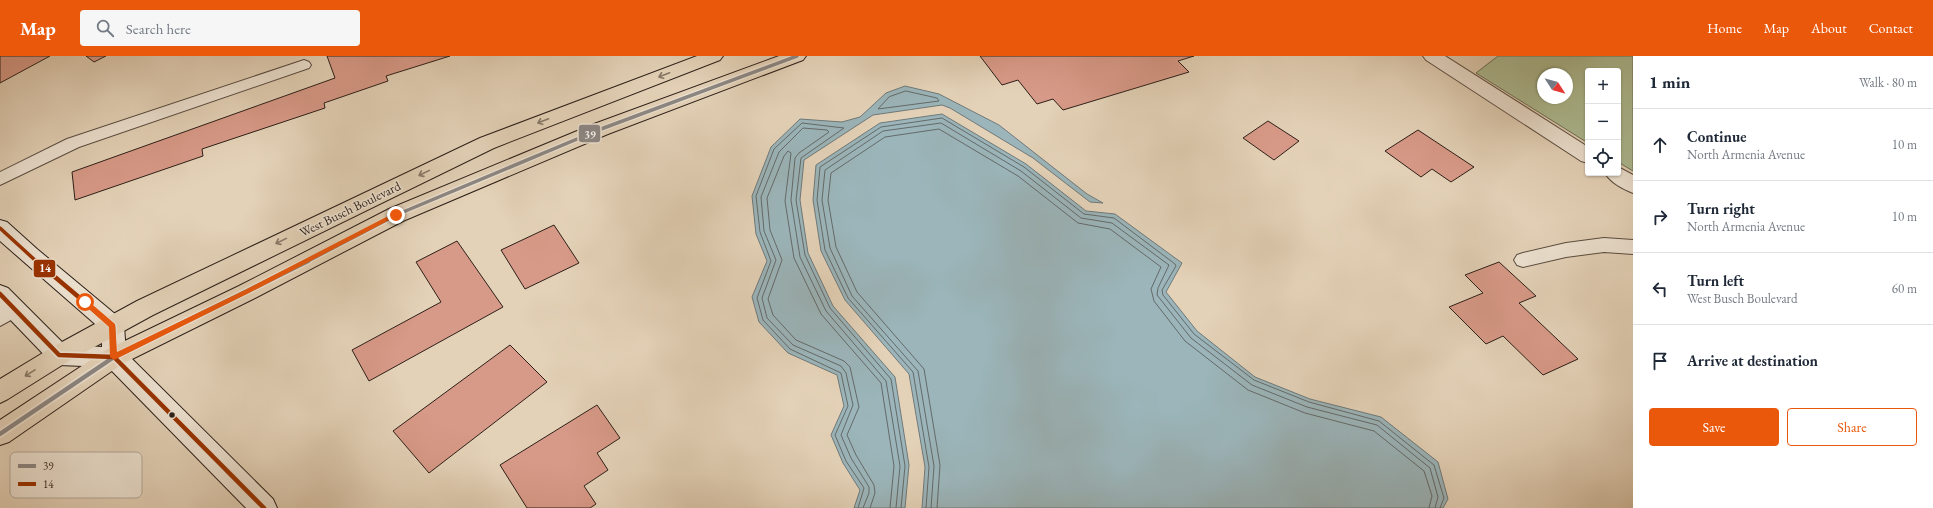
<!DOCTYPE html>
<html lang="en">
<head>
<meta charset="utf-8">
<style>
  :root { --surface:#fff; --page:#f6f6f7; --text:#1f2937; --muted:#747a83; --line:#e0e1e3; --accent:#ea580c }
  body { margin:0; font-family:"EB Garamond",serif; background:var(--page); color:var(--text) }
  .controls { position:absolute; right:12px; top:12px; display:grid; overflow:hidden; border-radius:4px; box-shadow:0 1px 3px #0004 }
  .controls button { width:36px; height:36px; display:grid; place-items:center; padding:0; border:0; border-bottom:1px solid var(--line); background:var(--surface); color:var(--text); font:20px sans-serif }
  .compass { position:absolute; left:1537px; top:12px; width:36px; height:36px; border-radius:50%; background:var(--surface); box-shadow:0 1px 3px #0004; rotate:126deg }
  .stop { position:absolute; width:12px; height:12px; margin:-9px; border:3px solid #ea580c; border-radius:50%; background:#fff }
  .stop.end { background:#ea580c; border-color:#fff; box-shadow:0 1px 4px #0008 }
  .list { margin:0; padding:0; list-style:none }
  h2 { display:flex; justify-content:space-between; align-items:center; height:52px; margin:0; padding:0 16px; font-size:17px }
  h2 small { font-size:13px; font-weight:400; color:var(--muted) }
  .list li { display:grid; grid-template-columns:26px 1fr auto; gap:12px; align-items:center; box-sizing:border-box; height:72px; padding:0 16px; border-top:1px solid var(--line) }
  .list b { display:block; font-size:15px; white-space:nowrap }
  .list p { margin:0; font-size:13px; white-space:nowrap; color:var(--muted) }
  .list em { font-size:13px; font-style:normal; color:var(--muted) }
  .actions { display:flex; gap:8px; padding:12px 16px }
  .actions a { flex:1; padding:9px 0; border:1px solid var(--accent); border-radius:4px; text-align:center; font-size:14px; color:var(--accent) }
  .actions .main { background:var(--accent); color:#fff }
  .icon { flex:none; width:22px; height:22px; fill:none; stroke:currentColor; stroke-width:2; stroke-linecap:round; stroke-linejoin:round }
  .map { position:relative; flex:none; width:1633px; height:452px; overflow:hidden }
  header { display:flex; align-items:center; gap:24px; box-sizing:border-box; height:56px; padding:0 20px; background:var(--accent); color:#fff }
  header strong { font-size:19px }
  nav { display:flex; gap:22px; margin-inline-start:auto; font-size:14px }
  .search { width:280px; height:36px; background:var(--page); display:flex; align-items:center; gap:10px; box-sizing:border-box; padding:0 14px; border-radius:4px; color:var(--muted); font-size:15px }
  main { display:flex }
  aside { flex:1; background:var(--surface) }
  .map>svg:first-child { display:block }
  .green { fill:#aebd94; stroke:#6d6e56; fill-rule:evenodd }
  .water { fill:#9bb5ba; stroke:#6f797a }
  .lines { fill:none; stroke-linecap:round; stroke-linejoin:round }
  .shore { stroke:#646a6a; stroke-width:1 }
  .building { fill:#d89a88; stroke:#2c1f19 }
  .service-casing { stroke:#5a4c41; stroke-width:2 }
  .minor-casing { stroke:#5a4c41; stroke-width:2 }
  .secondary-casing { stroke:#2c1f19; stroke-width:2 }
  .primary-casing { stroke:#2c1f19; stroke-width:2 }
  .service { fill:#ede2d1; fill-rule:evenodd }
  .minor { fill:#ede2d1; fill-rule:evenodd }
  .secondary { fill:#ede2d1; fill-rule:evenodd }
  .primary { fill:#e4d2b8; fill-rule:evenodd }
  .bus-1-far1-casing { stroke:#ede2d1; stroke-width:6 }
  .bus-1-casing { stroke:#ede2d1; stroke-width:8 }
  .bus-2-far1-casing { stroke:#ede2d1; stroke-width:6 }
  .bus-2-casing { stroke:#ede2d1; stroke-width:8 }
  .bus-1-far1 { stroke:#8c8784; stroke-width:3.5 }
  .bus-1 { stroke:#8c8784; stroke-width:4.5 }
  .bus-2-far1 { stroke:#930; stroke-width:3.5 }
  .bus-2 { stroke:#930; stroke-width:4.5 }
  .oneway { stroke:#887868 }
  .route { fill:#ea580c }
  .bus-dot { fill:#2c1f19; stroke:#ede2d1; stroke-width:1.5 }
  .labels { text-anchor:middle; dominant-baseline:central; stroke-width:3; stroke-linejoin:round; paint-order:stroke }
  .street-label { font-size:13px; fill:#2c1f19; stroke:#ede2d1 }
  .key { fill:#ede2d1; stroke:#b3a89a; stroke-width:1 }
  .key-label { font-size:11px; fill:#2c1f19 }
  .line-badge { stroke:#ede2d1; stroke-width:1.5 }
  .badge-label { font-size:11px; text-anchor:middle; font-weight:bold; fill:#fff }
</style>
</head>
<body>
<header>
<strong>Map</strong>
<div class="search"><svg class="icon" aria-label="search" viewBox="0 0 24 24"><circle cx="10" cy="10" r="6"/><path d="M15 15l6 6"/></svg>Search here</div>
<nav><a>Home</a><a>Map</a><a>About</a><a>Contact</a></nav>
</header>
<main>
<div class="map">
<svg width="1633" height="452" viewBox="0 0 1633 452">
  <rect width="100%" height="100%" fill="#e4d2b8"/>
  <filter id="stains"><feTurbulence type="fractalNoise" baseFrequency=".005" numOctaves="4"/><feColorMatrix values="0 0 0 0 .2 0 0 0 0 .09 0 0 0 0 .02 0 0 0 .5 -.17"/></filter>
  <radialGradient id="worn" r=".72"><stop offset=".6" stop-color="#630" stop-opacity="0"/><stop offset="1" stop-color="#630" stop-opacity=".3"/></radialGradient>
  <!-- green -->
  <path class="green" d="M1498 0H1633V115L1618 106V15H1588V87L1476 17ZM1543 18H1567V42H1543Z"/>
  <!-- water -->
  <g class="water">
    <path d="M905 30 939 38 999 69 1087 138 1103 147 1090 146 1033 102 950 52 942 49 873 59 804 104 800 144 808 197 833 250 895 321 909 409 905 452H854L860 434 843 407 831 379 844 350 837 319 788 297 759 266 752 241 767 205 756 178 752 140 771 91 800 63 842 66 860 61 886 37Z"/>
    <path d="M942 58 1026 108 1086 155 1115 158 1182 207 1166 236 1197 275 1255 321 1310 343 1381 361 1438 406 1448 443 1443 452H922L925 411 909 318 845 244 821 195 813 144 816 109 880 67Z"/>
  </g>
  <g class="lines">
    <!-- shore -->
    <g class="shore">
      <path d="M906 35 937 42 939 45 878 53 889 41Z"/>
      <path d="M858 452 864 432 846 405 835 379 848 350 841 317 790 293 763 264 757 242 771 205 760 176 756 140 774 93 802 67 844 72 801 102 796 144 805 199 830 252 891 323 905 410 901 452"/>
      <path d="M863 452 869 437V431L851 402 841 379 853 349 846 317 841 310 793 289 767 262 762 242 776 204 764 175 761 141 779 96 803 72 827 74 829 76 799 97 795 102 791 144 800 201 826 255 886 325 900 410 896 452"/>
      <path d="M870 452 875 437 874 429 856 399 847 379 859 351 850 311 844 305 796 284 773 259 768 243 782 204 770 174 767 142 784 100 788 95 791 97 785 145 794 202 821 258 881 327 894 410 890 452"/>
      <path d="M926 452 929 411 913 316 848 242 825 194 817 144 820 111 881 71 942 62 1024 111 1084 158 1114 162 1175 208 1176 210 1162 234 1163 239 1194 278 1254 324 1309 346 1379 365 1434 409 1444 442 1440 452"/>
      <path d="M931 452 934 410 918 315 852 240 830 192 822 144 825 114 883 75 941 67 1021 115 1081 162 1112 167 1169 209 1158 232 1157 239 1191 282 1252 329 1307 351 1377 369 1430 412 1438 441 1435 452"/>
      <path d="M937 452 940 409 924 313 857 236 836 191 828 144 831 117 885 81 939 73 1018 120 1078 167 1110 173 1161 211 1151 233 1154 245 1185 285 1248 334 1305 357 1374 375 1424 415 1432 440 1429 452"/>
    </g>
  </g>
  <!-- building -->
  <g class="building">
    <path d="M0 0H50L0 27Z"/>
    <path d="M86 0H106L94 6Z"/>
    <path d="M327 0H450L386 20 388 25 324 47 325 52 202 93 203 100 75 144 72 116 335 22Z"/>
    <path d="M980 0H1194L1178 5 1189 16 1063 54 1053 43 1037 48 1018 24 1002 29Z"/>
    <path d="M1268 65 1299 85 1274 104 1243 82Z"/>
    <path d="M1418 74 1474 111 1451 126 1432 113 1421 121 1385 95Z"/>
    <path d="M554 169 579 207 525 233 501 194Z"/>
    <path d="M457 185 503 251 369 325 352 294 441 246 416 206Z"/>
    <path d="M1499 206 1536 240 1519 247 1578 303 1543 319 1503 280 1486 288 1449 251 1483 237 1465 219Z"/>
    <path d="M510 289 547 326 429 417 393 375Z"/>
    <path d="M597 349 620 382 597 397 608 414 584 430 596 448 590 452H527L500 409Z"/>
  </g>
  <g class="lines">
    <!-- service casing -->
    <g class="service-casing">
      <g id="service">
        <path d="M304 4 309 6 311 9 309 12 79 91 0 129V116L67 83Z"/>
        <path d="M1604 182 1633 184V198L1604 196 1566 201 1523 211 1517 209 1514 204 1517 199 1523 197 1566 187Z"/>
        <path d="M15 245 22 248 24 253 22 258 0 270V253Z"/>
      </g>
    </g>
    <!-- minor casing -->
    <g class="minor-casing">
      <g id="minor">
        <path d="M1423 0H1445L1588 91V107L1581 105 1426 4Z"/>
        <path d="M1618 111 1633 119V137C1623 133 1610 126 1605 117H1618Z"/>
      </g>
    </g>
    <!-- secondary casing -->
    <g class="secondary-casing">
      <path id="secondary" d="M0 164 7 166 37 193 121 263 124 270 126 297 273 443 277 452H246L108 311 59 309 51 306 0 253V229L8 232 65 289 102 291V274L0 185Z"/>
    </g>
    <!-- primary casing -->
    <g class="primary-casing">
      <g id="primary">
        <path d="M697 0H723L720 4 494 92 153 259 67 306 8 343 0 347V323L51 292 137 245 480 82Z"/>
        <path d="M779 0H806L803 4 608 78 403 165 255 242 122 308 9 386 0 389V364L106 294 239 230 389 153 594 68Z"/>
      </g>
    </g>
    <!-- service -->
    <use href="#service" class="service"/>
    <!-- minor -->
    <use href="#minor" class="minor"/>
    <!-- secondary -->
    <use href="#secondary" class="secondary"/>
    <!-- primary -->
    <use href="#primary" class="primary"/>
    <!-- bus-1-far1 casing -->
    <g class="bus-1-far1-casing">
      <path id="bus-1-far1" d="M306 206 396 159 601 73 797 0"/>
    </g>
    <!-- bus-1 casing -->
    <g class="bus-1-casing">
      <path id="bus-1" d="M0 378 114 301 308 205"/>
    </g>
    <!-- bus-2-far1 casing -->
    <g class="bus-2-far1-casing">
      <path id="bus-2-far1" d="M0 172 37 206"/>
    </g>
    <!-- bus-2 casing -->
    <g class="bus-2-casing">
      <g id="bus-2">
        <path d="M36 205 113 270 114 301"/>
        <path d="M0 238 59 299 114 301 264 452"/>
      </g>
    </g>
    <!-- bus-1-far1 -->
    <use href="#bus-1-far1" class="bus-1-far1"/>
    <!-- bus-1 -->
    <use href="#bus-1" class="bus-1"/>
    <!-- bus-2-far1 -->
    <use href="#bus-2-far1" class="bus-2-far1"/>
    <!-- bus-2 -->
    <use href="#bus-2" class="bus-2"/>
  </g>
  <!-- one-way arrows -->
  <defs><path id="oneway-shaft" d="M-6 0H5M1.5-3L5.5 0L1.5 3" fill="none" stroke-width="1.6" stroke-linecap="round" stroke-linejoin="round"/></defs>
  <g class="oneway">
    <use href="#oneway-shaft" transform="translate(664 19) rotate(159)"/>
    <use href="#oneway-shaft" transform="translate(543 65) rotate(159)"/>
    <use href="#oneway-shaft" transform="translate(424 117) rotate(154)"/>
    <use href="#oneway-shaft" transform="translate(281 185) rotate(154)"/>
    <use href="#oneway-shaft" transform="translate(30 317) rotate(148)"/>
  </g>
  <!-- route -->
  <path class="route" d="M394 157 399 159 249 237 114 304 110 301 109 271 81 246 82 244H87L115 268 117 296 245 234Z"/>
  <!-- markers -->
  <circle class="bus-dot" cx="172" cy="359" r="3.5"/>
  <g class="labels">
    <!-- street labels -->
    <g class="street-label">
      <text transform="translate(350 153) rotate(-26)">West Busch Boulevard</text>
    </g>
  </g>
  <!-- legend -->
  <rect x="10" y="396" width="132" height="46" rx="6" class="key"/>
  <rect x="18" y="408" width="18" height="4" fill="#8c8784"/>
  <rect x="18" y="426" width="18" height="4" fill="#930"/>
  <g class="key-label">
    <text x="43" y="414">39</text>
    <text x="43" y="432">14</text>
  </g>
  <g class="line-badge">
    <rect x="578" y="68" width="23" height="19" rx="4" fill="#8c8784"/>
    <rect x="33" y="203" width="23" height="19" rx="4" fill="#930"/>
  </g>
  <g class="badge-label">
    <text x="590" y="82">39</text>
    <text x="45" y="216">14</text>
  </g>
  <rect width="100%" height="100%" filter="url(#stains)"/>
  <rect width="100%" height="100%" fill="url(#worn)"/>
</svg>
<div class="controls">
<button>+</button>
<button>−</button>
<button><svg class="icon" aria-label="locate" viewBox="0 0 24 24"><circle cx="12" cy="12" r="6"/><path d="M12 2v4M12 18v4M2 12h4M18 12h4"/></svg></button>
</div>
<svg class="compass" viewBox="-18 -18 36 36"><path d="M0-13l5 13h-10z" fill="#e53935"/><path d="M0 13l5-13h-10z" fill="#747a83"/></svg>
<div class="stop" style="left:85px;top:246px"></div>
<div class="stop end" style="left:396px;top:159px"></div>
</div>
<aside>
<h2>1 min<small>Walk · 80 m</small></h2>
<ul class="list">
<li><svg class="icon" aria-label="ahead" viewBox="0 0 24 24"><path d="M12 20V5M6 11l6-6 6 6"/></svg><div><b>Continue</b><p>North Armenia Avenue</p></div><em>10 m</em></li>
<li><svg class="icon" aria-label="right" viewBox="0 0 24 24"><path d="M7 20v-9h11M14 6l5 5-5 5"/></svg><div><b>Turn right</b><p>North Armenia Avenue</p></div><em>10 m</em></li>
<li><svg class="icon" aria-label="left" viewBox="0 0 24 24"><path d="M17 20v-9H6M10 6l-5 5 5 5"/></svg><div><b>Turn left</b><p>West Busch Boulevard</p></div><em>60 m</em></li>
<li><svg class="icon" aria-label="arrive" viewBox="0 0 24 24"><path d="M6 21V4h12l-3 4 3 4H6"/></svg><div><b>Arrive at destination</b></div></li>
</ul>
<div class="actions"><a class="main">Save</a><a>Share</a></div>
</aside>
</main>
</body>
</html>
